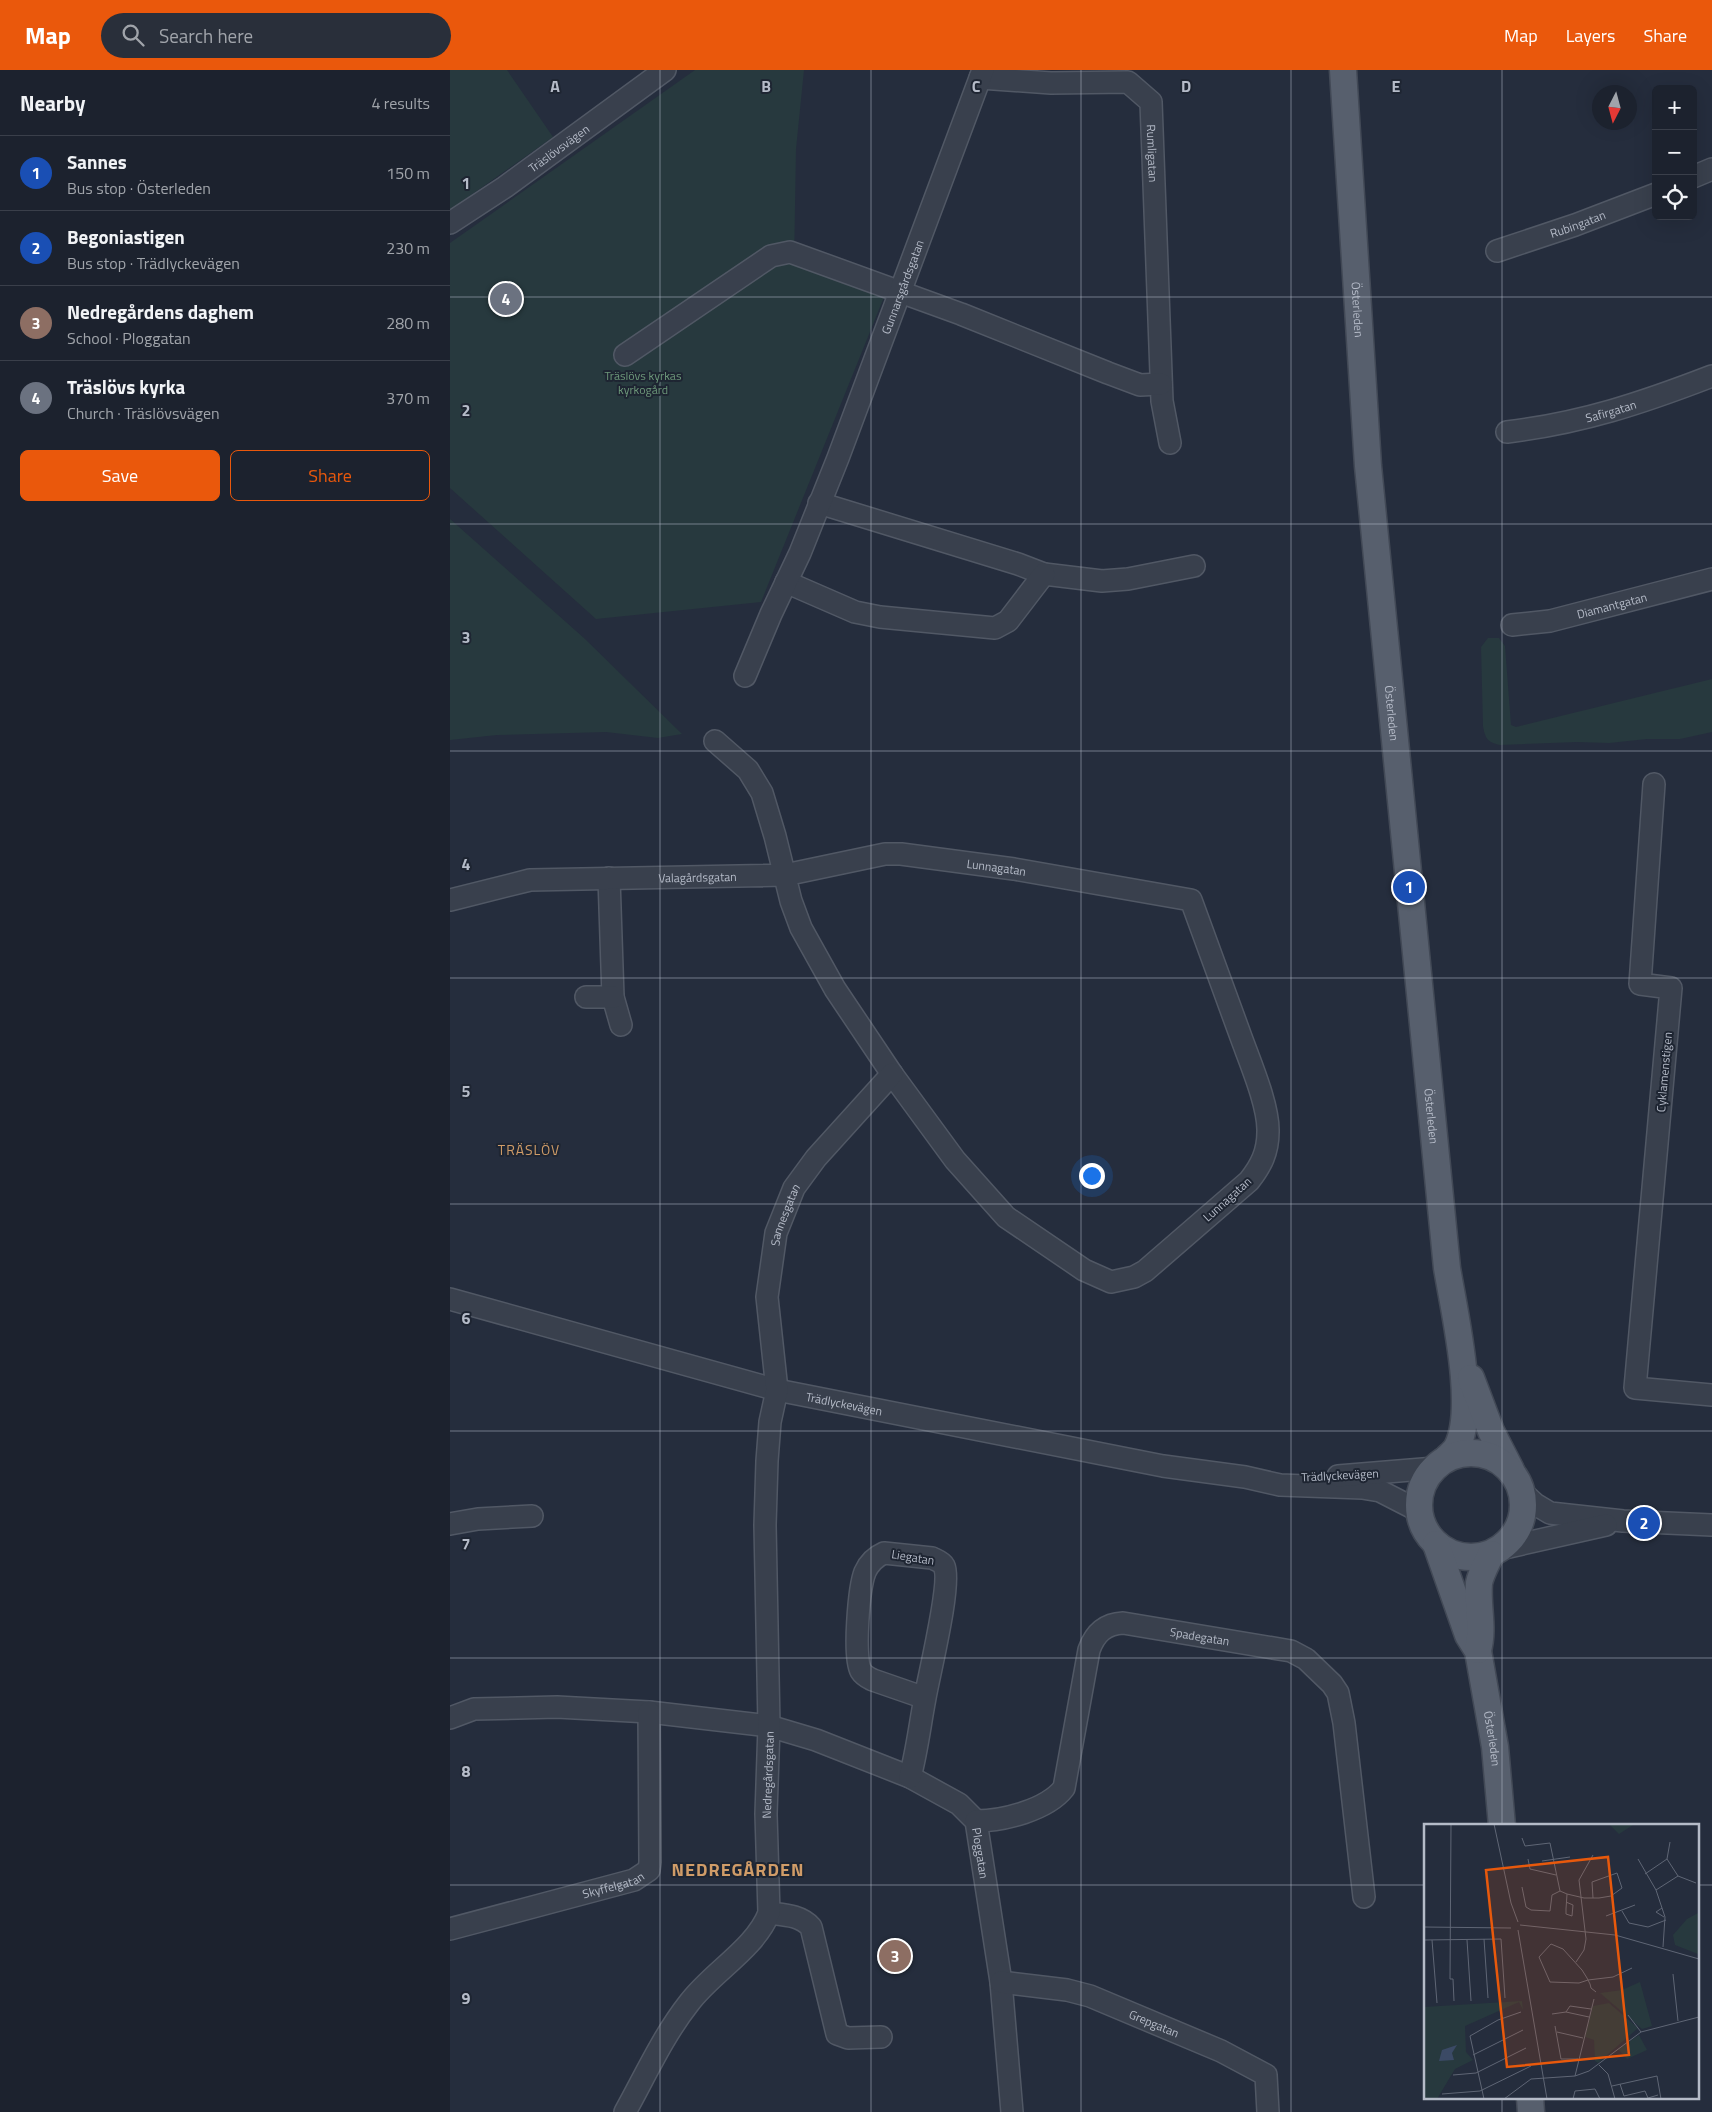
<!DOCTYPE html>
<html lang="en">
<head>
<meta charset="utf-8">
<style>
  :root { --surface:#1c222e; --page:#292f3a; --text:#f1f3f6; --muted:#a0a4aa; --line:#3a3f4a; --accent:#ea580c }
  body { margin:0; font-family:"Titillium Web",sans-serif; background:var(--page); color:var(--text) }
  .controls { position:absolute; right:15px; top:15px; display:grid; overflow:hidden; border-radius:8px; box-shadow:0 5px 20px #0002 }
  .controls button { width:45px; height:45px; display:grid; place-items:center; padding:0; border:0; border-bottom:1px solid var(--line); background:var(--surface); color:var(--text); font:25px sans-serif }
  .compass { position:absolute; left:1142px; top:15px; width:45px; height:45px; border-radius:50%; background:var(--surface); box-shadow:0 5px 20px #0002; rotate:186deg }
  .you { position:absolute; left:641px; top:1105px; width:18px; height:18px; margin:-12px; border:4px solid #fff; border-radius:50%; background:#1a73e8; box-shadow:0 0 0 8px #1a73e833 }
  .badge { display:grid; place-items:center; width:32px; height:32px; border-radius:50%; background:var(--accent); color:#fff; font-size:16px; font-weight:700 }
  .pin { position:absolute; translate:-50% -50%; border:2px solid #fff; box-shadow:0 1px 5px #0006 }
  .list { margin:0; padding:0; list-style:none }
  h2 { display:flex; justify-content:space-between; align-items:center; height:65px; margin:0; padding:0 20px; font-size:21px }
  h2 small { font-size:16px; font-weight:400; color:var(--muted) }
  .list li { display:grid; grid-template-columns:32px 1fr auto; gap:15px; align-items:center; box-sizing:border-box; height:75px; padding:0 20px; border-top:1px solid var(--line) }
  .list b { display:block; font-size:19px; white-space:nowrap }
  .list p { margin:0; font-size:16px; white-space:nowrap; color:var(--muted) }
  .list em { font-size:16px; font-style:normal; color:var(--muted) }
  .actions { display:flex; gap:10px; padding:15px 20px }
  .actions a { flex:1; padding:11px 0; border:1px solid var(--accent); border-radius:8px; text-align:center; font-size:18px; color:var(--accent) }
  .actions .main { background:var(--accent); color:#fff }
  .icon { flex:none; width:28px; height:28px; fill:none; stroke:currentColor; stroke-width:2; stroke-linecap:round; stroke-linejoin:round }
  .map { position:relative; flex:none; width:1262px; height:2042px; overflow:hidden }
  header { display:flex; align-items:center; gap:30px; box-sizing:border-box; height:70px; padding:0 25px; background:var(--accent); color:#fff }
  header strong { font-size:24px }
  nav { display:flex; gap:28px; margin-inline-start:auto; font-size:18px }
  .search { width:350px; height:45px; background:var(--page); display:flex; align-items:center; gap:12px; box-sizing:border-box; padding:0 18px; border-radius:28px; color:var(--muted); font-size:19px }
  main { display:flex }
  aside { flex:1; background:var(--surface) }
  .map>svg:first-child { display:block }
  .green { fill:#27393e }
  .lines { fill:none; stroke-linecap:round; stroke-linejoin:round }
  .minor-casing { stroke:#515865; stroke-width:24 }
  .major-casing { stroke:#424956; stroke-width:29 }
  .minor { stroke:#39404d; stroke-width:21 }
  .major { stroke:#575f6d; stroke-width:26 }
  .grid { fill:none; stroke:#b5bbc8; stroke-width:1; stroke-opacity:0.55 }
  .labels { text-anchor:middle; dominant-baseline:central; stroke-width:4; stroke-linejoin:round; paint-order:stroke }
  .street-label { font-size:12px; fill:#b5bbc8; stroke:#1e2532 }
  .park-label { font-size:12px; fill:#6d987a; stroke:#1e2532 }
  .neighbourhood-label { font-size:14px; letter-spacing:1px; fill:#d09c68; stroke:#1e2532 }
  .district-label { font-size:18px; font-weight:bold; letter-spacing:1px; fill:#d09c68; stroke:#1e2532 }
  .inset-road { fill:none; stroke:#5f6675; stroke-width:1 }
  .view { fill:#e8590c; fill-opacity:0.15; stroke:#e8590c; stroke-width:2.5 }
  .inset-edge { fill:none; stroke:#b5bbc8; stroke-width:2.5 }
  .grid-label { font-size:16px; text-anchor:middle; font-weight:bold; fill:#b5bbc8; stroke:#1e2532; stroke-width:4; stroke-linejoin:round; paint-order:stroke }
</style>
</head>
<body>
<header>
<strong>Map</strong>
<div class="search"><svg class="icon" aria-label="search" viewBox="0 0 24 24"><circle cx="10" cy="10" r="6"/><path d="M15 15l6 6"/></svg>Search here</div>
<nav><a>Map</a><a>Layers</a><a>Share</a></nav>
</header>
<main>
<aside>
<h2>Nearby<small>4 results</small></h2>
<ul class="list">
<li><span class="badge" style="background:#1a4fb4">1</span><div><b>Sannes</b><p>Bus stop · Österleden</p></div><em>150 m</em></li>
<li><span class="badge" style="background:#1a4fb4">2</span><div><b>Begoniastigen</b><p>Bus stop · Trädlyckevägen</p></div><em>230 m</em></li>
<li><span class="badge" style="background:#8d6e63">3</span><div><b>Nedregårdens daghem</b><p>School · Ploggatan</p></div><em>280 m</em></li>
<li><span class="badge" style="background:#6b7280">4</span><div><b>Träslövs kyrka</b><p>Church · Träslövsvägen</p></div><em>370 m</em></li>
</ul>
<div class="actions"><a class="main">Save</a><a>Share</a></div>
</aside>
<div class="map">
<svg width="1262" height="2042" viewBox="0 0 1262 2042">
  <rect width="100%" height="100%" fill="#252d3d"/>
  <!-- green -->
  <g class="green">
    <path d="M0 0H57L103 67 0 140Z"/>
    <path d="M245 0H354L346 79 344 193 434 227 311 532 146 549 0 418V173Z"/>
    <path d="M0 449 135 569 232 664 208 668 156 662 47 665 0 670Z"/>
    <path d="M1038 568H1049L1055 576 1061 655 1066 657 1262 609V662L1230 669H1197L1159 673 1127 672 1050 675C1037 672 1035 668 1033 656L1031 577Z"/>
  </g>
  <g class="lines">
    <!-- minor casing -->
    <g class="minor-casing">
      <g id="minor">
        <path id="s1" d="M530 8 601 13 678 12 701 32 712 331 720 373"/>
        <path d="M1243 107 1262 99"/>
        <path id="s2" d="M0 153 55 117 215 0"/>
        <path id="s3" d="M1047 181 1125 155 1206 124"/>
        <path d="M175 285 321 186 340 182 511 244 658 303 690 315 711 314"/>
        <path id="s4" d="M1057 362C1132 353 1192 333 1262 306"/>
        <path d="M369 433 568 494 594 504 652 511 678 509 744 496"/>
        <path d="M336 512 405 542 430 547 545 558 558 551 594 504"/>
        <path id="s5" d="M1062 555 1100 551 1262 509"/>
        <path id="s6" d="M295 606 321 544 350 483 388 388 533 0"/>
        <path d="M1204 714 1190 914 1221 918 1185 1318 1262 1325"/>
        <path d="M159 808 163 927 171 955"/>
        <path id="s7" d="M0 830 80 810 335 805 435 784H451L564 799 741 830C758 876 774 921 791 967 800 992 819 1036 818 1062 818 1082 811 1096 799 1111L695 1201 684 1207 661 1212 634 1200 556 1147 505 1090 442 1004 385 919 351 858 341 831 325 766 312 723 298 700 265 671"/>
        <path d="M136 927H163"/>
        <path id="s8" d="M0 1229 327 1320 713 1396 795 1407 830 1415 912 1418 930 1421 969 1441"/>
        <path d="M888 1406 985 1398"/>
        <path d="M1071 1421 1085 1434 1100 1443 1173 1451 1262 1455"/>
        <path d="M0 1454 28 1449 82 1446"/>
        <path d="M1050 1479 1156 1455"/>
        <path id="s9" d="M0 1648 24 1639 107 1637 199 1642 319 1656 366 1670 460 1707 509 1734 526 1751 551 1912 562 2042"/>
        <path d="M460 1707C467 1681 470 1654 475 1628 479 1605 502 1512 494 1496 492 1492 486 1490 482 1488L434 1483C425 1487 419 1493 415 1502 409 1517 403 1587 411 1601 414 1606 419 1608 423 1610L475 1628"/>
        <path id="s10" d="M526 1751C553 1751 597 1740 614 1718L639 1580C645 1563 655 1554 673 1553L841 1581 856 1589 882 1614 888 1623 894 1653 914 1827"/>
        <path d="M319 1843C335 1845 350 1845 361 1857L387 1964 398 1968 431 1967"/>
        <path id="s11" d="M0 1859 184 1810 199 1800 200 1792 199 1642"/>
        <path id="s12" d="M551 1912 617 1920 640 1926 771 1981 816 2005 818 2042"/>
        <path id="s13" d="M175 2042C195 2006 213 1966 239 1933 262 1902 305 1879 319 1843L316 1744 319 1656 315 1455 317 1391 320 1352 327 1320 317 1227 326 1163 344 1118 366 1088 442 1004"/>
      </g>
    </g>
    <!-- major casing -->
    <g class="major-casing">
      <g id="major">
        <path id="s14" d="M893 0 918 396 997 1198C1004 1241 1027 1338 1007 1377 1005 1381 1000 1385 997 1388"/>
        <path d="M1021 1308 1041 1361 1061 1400"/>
        <circle cx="1021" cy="1435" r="52"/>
        <path id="s15" d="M986 1474 1018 1565 1028 1581 1045 1677 1052 1756"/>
        <path d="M1028 1580C1034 1558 1027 1536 1029 1513 1031 1503 1037 1493 1041 1484"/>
        <path d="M1080 2028 1081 2042"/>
      </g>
    </g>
    <!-- minor -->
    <use href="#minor" class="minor"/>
    <!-- major -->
    <use href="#major" class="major"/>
  </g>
  <!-- grid -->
  <path class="grid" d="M210 0V2042M421 0V2042M631 0V2042M841 0V2042M1052 0V1756M0 227H1262M0 454H1262M0 681H1262M0 908H1262M0 1134H1262M0 1361H1262M0 1588H1262M0 1815H976M1248 1815H1262M1052 2028V2042"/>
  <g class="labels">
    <!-- street labels -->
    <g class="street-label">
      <text stroke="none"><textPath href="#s2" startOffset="132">Träslövsvägen</textPath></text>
      <text stroke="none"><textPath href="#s1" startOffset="230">Rumligatan</textPath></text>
      <text stroke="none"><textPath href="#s3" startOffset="85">Rubingatan</textPath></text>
      <text stroke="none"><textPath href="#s6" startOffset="420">Gunnarsgårdsgatan</textPath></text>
      <text stroke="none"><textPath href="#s14" startOffset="240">Österleden</textPath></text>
      <text stroke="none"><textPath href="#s4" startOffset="106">Safirgatan</textPath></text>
      <text stroke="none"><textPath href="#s5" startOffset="102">Diamantgatan</textPath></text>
      <text stroke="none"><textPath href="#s14" startOffset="645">Österleden</textPath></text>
      <text stroke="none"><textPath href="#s7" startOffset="552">Lunnagatan</textPath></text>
      <text stroke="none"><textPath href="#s7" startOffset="250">Valagårdsgatan</textPath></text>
      <text transform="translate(1214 1002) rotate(-85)">Cyklamenstigen</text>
      <text stroke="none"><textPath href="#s14" startOffset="1050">Österleden</textPath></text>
      <text transform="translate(777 1129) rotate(-42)">Lunnagatan</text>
      <text stroke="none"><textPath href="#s13" startOffset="950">Sannesgatan</textPath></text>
      <text stroke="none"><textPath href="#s8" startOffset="408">Trädlyckevägen</textPath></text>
      <text transform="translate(890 1405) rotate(-3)">Trädlyckevägen</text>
      <text transform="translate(463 1487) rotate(9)">Liegatan</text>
      <text stroke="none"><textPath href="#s10" startOffset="361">Spadegatan</textPath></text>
      <text stroke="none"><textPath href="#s15" startOffset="204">Österleden</textPath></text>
      <text stroke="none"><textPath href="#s13" startOffset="386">Nedregårdsgatan</textPath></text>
      <text stroke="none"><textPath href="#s9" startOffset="584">Ploggatan</textPath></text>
      <text stroke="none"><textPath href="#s11" startOffset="169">Skyffelgatan</textPath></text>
      <text stroke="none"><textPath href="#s12" startOffset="160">Grepgatan</textPath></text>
    </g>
    <!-- park labels -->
    <g class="park-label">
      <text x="193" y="305">Träslövs kyrkas<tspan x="193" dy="14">kyrkogård</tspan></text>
    </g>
    <!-- neighbourhood labels -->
    <g class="neighbourhood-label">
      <text x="79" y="1079">TRÄSLÖV</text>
    </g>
    <!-- district labels -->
    <g class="district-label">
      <text x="288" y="1799">NEDREGÅRDEN</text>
    </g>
  </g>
  <!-- overview -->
  <g transform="translate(974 1754)">
    <rect width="275" height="275" fill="#252d3d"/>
    <path d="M185 0H218L209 1 195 10ZM274 89 275 129 274 130 251 121 249 111 263 95ZM216 158 228 202 218 205 176 169 198 166ZM98 177 99 186 95 178 41 202 42 228 49 236 31 245 13 275H0V183ZM185 179 214 204 174 239 171 237 170 216 161 213 169 182ZM215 211 223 226 203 235 194 225Z" fill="#27393e"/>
    <path d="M33 221 28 229 30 236 15 237 18 226Z" fill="#3b4a65"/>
    <path class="inset-road" d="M27 0 26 155H29L30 177M70 0 87 79 94 98M98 14 101 22 126 19 136 67 143 70 160 74H175L187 72 198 64 193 49 168 58 169 74M104 35 106 45 132 51M214 35 232 66 241 93 239 123M243 35 254 52M118 37 146 33M221 50 243 35 246 18M98 63 102 83 107 86 126 87 128 71 136 67M232 66 254 52 272 59M142 78 149 81 148 92 142 90V85L143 70M238 84 232 88 240 93M198 87 205 99 224 103 242 96M182 92 211 81M96 101 191 111 275 135M0 103 87 104M94 106 123 275M60 115 64 174M0 116 77 115 81 174M8 116 13 179M43 116 47 177M152 138 160 126 162 115 155 56 169 31M249 150 254 197M172 168 167 164 166 160 163 154 158 146 139 125 127 120 115 133 126 158 155 159 164 156 189 153 208 144M142 188 146 182 167 185M128 190 142 188 165 193M204 191 217 208M131 202 137 235H154M133 208 159 214M49 231 99 206M175 241 184 250 191 275M29 251 52 249 102 224M151 252 170 175M196 260 200 272 221 267 224 274 234 271M188 262 233 252 237 275M18 270 56 267 107 242M60 275 46 212 74 196 97 188M80 275 107 255 151 252 165 247 217 208 275 193M149 275 151 267 171 265 176 275"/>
    <path class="view" d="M184 33 205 231 83 243 62 46Z"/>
    <rect width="275" height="275" class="inset-edge"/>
  </g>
  <g class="grid-label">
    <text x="105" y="22">A</text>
    <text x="316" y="22">B</text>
    <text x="526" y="22">C</text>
    <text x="736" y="22">D</text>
    <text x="946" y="22">E</text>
    <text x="16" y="119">1</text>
    <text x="16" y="346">2</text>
    <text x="16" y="573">3</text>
    <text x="16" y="800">4</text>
    <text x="16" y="1027">5</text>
    <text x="16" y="1254">6</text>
    <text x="16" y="1480">7</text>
    <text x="16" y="1707">8</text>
    <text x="16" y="1934">9</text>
  </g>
</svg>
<div class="controls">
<button>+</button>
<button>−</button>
<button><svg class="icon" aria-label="locate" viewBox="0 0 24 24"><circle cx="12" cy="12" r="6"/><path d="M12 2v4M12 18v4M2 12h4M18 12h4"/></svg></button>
</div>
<svg class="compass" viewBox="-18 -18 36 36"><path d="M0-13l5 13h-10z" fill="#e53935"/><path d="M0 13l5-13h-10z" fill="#a0a4aa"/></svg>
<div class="you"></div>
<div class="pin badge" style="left:959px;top:817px;background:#1a4fb4">1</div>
<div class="pin badge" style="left:1194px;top:1453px;background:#1a4fb4">2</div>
<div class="pin badge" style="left:445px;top:1886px;background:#8d6e63">3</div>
<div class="pin badge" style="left:56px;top:229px;background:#6b7280">4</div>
</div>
</main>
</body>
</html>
